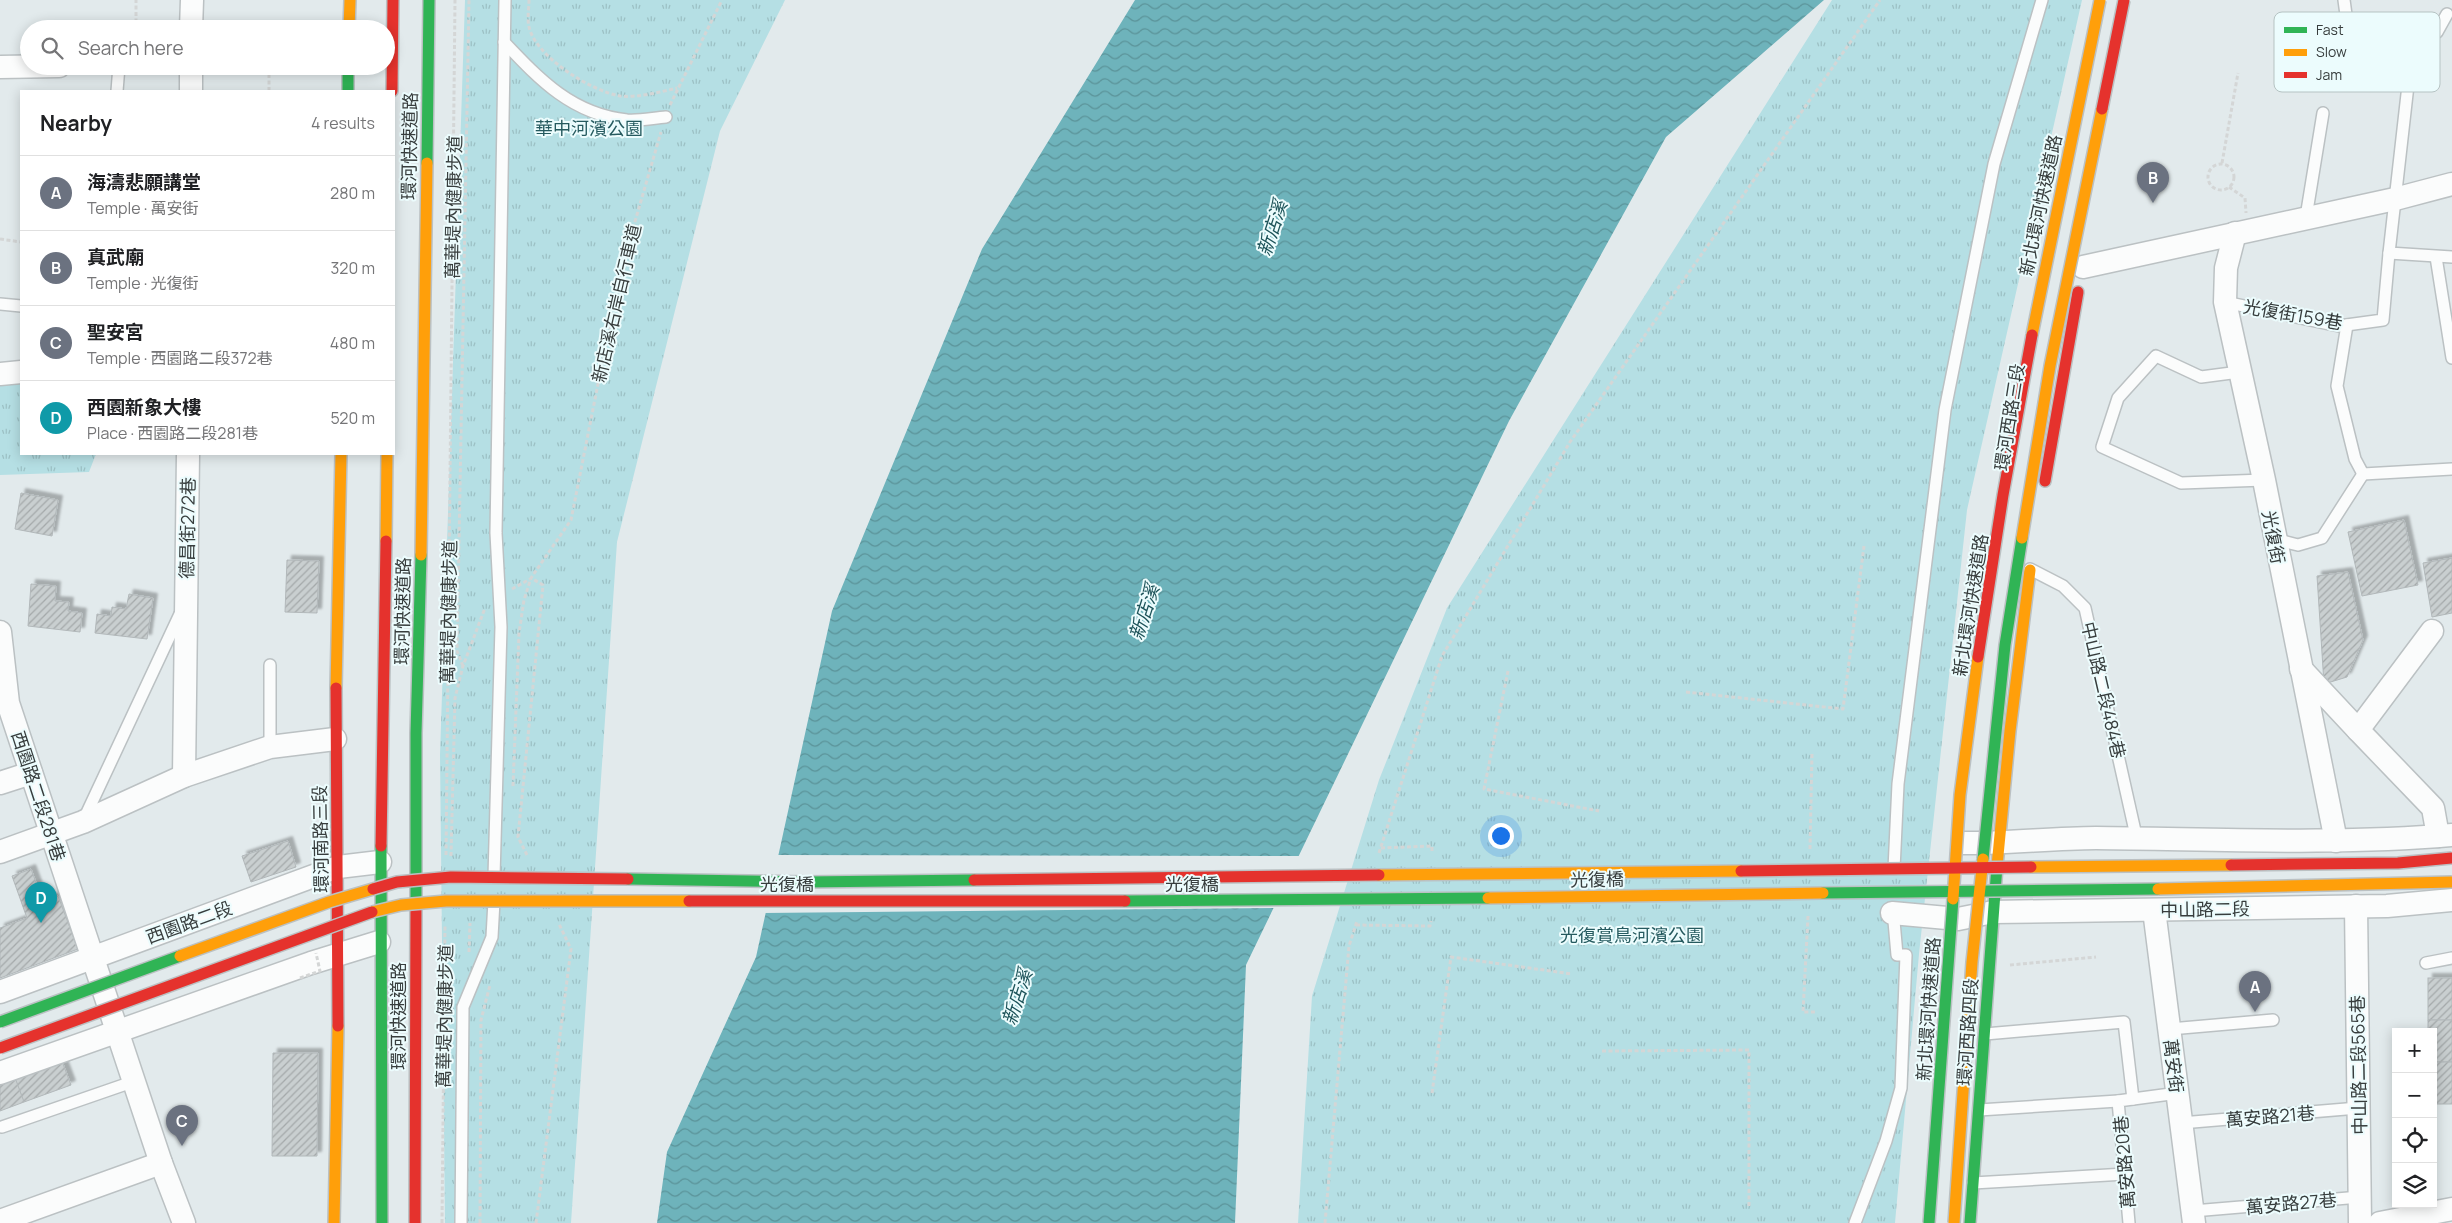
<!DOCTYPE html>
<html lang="en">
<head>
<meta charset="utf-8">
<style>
  :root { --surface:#fff; --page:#f2f2f2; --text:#202124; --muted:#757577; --line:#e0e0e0; --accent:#737a7a }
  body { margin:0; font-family:Manrope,"Noto Sans TC",sans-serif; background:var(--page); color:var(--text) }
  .controls { position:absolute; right:15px; bottom:15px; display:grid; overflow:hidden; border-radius:0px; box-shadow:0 2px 12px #0003 }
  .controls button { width:45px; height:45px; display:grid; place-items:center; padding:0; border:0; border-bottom:1px solid var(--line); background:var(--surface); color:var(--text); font:25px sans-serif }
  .you { position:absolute; left:1500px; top:835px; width:18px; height:18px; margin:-12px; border:4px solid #fff; border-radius:50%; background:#1a73e8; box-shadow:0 0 0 8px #1a73e833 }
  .badge { display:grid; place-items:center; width:32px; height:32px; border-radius:50%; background:var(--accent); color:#fff; font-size:16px; font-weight:700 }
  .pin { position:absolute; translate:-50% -41px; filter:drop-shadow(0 1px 2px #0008) }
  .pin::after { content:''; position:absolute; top:26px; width:18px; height:15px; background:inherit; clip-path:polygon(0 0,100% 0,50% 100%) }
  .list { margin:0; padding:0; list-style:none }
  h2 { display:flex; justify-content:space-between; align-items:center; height:65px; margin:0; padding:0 20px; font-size:21px }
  h2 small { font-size:16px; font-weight:400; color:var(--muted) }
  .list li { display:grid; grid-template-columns:32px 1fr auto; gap:15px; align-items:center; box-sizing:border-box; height:75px; padding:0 20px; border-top:1px solid var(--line) }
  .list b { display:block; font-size:19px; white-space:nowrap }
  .list p { margin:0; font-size:16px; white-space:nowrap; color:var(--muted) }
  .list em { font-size:16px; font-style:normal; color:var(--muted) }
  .icon { flex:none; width:28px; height:28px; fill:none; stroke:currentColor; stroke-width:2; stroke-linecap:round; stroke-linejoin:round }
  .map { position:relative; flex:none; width:2452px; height:1223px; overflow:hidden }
  .search { position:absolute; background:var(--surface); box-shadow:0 2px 12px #0003; left:20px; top:20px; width:375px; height:55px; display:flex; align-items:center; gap:12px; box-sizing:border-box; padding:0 18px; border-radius:28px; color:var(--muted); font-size:19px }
  .panel { position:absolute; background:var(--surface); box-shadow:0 2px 12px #0003; left:20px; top:90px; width:375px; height:365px; border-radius:0px }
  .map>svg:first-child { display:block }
  .park { fill:url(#park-tufts) }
  .water { fill:url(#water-waves) }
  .pier { fill:#e2eaec }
  .building { fill:url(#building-hatch); stroke:#b2b8ba; filter:url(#shadow) }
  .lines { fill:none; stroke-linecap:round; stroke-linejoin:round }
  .lane-casing { stroke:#bbc1c3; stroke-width:14 }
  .street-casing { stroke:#bbc1c3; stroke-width:25 }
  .fast-casing { stroke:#bbc1c3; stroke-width:14 }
  .slow-casing { stroke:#bbc1c3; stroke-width:14 }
  .jam-casing { stroke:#bbc1c3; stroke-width:14 }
  .path { stroke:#d4d6d6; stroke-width:3; stroke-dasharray:4 2.5; stroke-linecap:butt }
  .lane { stroke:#fbfcfc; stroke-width:11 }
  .street { stroke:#fbfcfc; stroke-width:22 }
  .fast { stroke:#30b455; stroke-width:11 }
  .slow { stroke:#ff9f0a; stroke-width:11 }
  .jam { stroke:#e5322d; stroke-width:11 }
  .fast-bridge-casing { stroke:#bbc1c3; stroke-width:14; stroke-linecap:butt }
  .slow-bridge-casing { stroke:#bbc1c3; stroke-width:14; stroke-linecap:butt }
  .jam-bridge-casing { stroke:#bbc1c3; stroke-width:14; stroke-linecap:butt }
  .path-bridge { stroke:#d4d6d6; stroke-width:3; stroke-dasharray:4 2.5; stroke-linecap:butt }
  .fast-bridge { stroke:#30b455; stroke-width:11 }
  .slow-bridge { stroke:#ff9f0a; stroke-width:11 }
  .jam-bridge { stroke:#e5322d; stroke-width:11 }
  .labels { text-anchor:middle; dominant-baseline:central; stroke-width:4; stroke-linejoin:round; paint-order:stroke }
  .park-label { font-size:18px; fill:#255a5f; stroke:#ecfcfd }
  .street-label { font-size:18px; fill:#373d3d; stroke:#ecfcfd }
  .water-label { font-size:19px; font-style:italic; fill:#1d5359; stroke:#ecfcfd }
  .key { fill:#ecfcfd; stroke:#b6c3c3; stroke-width:1 }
  .key-label { font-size:14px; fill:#373d3d }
</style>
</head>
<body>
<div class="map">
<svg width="2452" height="1223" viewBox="0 0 2452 1223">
  <defs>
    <pattern id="park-tufts" width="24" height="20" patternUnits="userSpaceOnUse" patternTransform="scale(1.25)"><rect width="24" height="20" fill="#b5dfe4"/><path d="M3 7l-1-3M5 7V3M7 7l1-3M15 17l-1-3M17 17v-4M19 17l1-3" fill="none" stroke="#9cc0c4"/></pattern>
    <pattern id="water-waves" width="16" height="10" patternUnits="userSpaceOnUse" patternTransform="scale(1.25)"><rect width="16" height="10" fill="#6eb3bb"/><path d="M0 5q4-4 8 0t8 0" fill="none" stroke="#5b9399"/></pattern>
    <pattern id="building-hatch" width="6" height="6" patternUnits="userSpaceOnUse" patternTransform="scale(1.25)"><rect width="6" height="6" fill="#c9cfd0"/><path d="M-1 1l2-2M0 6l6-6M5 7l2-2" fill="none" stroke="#a4a9aa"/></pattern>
    <filter id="shadow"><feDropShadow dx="4.5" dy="-4.5" stdDeviation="1" flood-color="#0004"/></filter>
  </defs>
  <rect width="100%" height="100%" fill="#e2eaec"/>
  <!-- park -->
  <g class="park">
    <path d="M465 0H785L720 131 617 542 571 1223H445L440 755Z"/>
    <path d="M1832 0H2082L1967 510 1919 954 1895 1223H1298L1312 996 1379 780 1447 608Z"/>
    <path d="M21 383V454H96L89 472 0 475V385Z"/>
  </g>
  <!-- water -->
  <path class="water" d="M1135 0H1824L1666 137 1509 421 1246 965 1235 1223H657L667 1152 756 957 832 611 982 249Z"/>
  <!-- pier -->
  <path class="pier" d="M776 855 1302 856 1277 908 763 913Z"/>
  <!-- building -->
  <g class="building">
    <path d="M21 493 58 500 52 536 15 529Z"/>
    <path d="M2404 520 2418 585 2362 596 2348 532Z"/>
    <path d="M2452 558V613L2432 617 2423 563Z"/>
    <path d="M287 560 319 561 317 613 285 612Z"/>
    <path d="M2348 572 2363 640 2347 677 2324 684 2317 576Z"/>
    <path d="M31 584 56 586 55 601 69 602 68 611 82 613 80 632 28 626Z"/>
    <path d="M129 594 153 598 147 639 95 633 97 614 111 616 112 607 126 609Z"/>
    <path d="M288 841 296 867 251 882 242 856Z"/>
    <path d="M31 869 43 901 58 896 78 949 0 978V928L27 918 12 876Z"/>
    <rect x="2428" y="978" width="24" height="42"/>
    <path d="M2428 1020H2452V1062H2433V1032H2428Z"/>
    <path d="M57 1048 71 1085 24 1102 10 1066Z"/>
    <path d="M273 1053H318L317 1156H272Z"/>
    <rect x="2433" y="1062" width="19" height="42"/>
    <path d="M10 1064 24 1102 0 1111V1067Z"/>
  </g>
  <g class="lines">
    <!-- lane casing -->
    <g class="lane-casing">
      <g id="lane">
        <path d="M2344 0 2347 22 2367 36 2412 50 2389 253 2452 257"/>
        <path d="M504 42C540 80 572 114 627 120 639 121 653 118 666 117"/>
        <path d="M2412 50 2425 33 2437 32 2447 14"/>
        <path d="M117 91 119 66"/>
        <path d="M2306 217 2323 113"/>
        <path d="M2436 257 2452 358"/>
        <path d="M2225 302 2339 326 2383 320 2389 253"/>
        <path d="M0 304 21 306"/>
        <path d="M2347 325 2337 386 2355 459 2363 474"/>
        <path d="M2239 372 2201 377 2156 356 2118 398 2102 447 2181 483 2264 480"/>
        <path d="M2363 474 2452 469"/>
        <path d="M2274 539 2298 545 2322 538 2363 474"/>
        <path d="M2030 569 2063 586 2085 608 2137 840"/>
        <path d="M270 747V665"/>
        <path d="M84 819 180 614"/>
        <path d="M1894 869 1898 784 1945 410 1994 164 2042 0"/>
        <path d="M494 877 501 627 496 533 505 0"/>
        <path d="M2426 963 2452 958"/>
        <path d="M2170 1029 2273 1020"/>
        <path d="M1985 1034 2124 1022 2133 1099"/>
        <path d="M1979 1110 2118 1101"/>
        <path d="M2181 1123 2358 1108"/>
        <path d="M2 1127 135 1081"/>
        <path d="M1973 1183 2125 1174"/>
        <path d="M2193 1211 2360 1197"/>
        <path d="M461 1223 463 1007 492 937 494 901"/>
        <path d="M1855 1223 1886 1141 1901 1088 1906 955H1897L1893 910"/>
        <path d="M2129 1223 2118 1101 2178 1093"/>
      </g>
    </g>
    <!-- street casing -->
    <g class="street-casing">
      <g id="street">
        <path d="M191 29 192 0"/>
        <path d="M0 67 59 66"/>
        <path d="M191 91V66"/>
        <path d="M2235 233 2226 268 2225 302 2264 480 2336 841"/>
        <path d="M2083 267 2395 199 2452 184"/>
        <path d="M0 374 21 372"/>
        <path d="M2432 631 2358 730 2433 808 2438 836"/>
        <path d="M0 632 8 703 161 1163 184 1223"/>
        <path d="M2301 669 2358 730"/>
        <path d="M184 776 188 454"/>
        <path d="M0 783 31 773"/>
        <path d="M1963 843C2007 844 2051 838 2096 838 2215 839 2333 845 2452 835"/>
        <path d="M0 852 83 822 184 776 270 747 335 739"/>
        <path d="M2356 906 2360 1223"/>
        <path d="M2154 910 2194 1223"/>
        <path d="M1892 913 1958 919 1993 912 2387 906 2452 900"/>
        <path d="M0 992 338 867 380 862"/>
        <path d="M0 1073 311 963 379 942"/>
        <path d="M0 1221 161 1163"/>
        <path d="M2380 1223 2452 1209"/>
      </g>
    </g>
    <!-- fast casing -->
    <g class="fast-casing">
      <g id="fast">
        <path d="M348 66V91"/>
        <path d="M427 163 429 0"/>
        <path d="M381 846 382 1223"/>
        <path d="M416 902V733L421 555"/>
        <path d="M1970 1223 1997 866"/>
      </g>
    </g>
    <!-- slow casing -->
    <g class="slow-casing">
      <g id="slow">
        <path d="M349 29 350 0"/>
        <path d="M386 541 387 454"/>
        <path d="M421 555 427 163"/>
        <path d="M336 688 341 454"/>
        <path d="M1997 866 2010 731 2030 570"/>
        <path d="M334 1223 338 1026"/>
      </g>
    </g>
    <!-- jam casing -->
    <g class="jam-casing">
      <g id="jam">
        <path d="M392 91 393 0"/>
        <path d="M2045 481 2078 292"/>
        <path d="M336 688 338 1026"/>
        <path d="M381 846 386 541"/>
        <path d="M415 1223 416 902"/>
      </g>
    </g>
    <!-- path -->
    <g class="path">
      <path d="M529 0C529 8 527 19 529 27 536 57 591 91 620 96 637 98 660 92 677 88"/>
      <path d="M136 29V0"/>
      <path d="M269 91V66"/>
      <path d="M670 105 722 0"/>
      <path d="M2222 163 2238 73"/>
      <circle cx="2221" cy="177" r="13"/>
      <path d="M2229 187 2245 198 2246 213"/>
      <path d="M0 239 21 242"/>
      <path d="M512 589 530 579"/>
      <path d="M463 666 457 651 469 0"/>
      <path d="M1508 671 1484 789 1599 811"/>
      <path d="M1686 692 1843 709 1864 546"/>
      <path d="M513 786 519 633 524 600 531 578 571 520 620 273 661 132"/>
      <path d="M1381 848 1432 846V852"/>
      <path d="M1810 849 1812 752"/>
      <path d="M1379 853 1442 656 1570 442 1880 0"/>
      <path d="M446 855 455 0"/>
      <path d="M527 855 518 837 543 585 531 578"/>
      <path d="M451 856 455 698 463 666 485 608"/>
      <path d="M1808 916 1803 1012H1817"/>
      <path d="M1356 925 1430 926 1431 921"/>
      <path d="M469 952 470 923"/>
      <path d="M2010 965 2096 957"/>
      <path d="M1602 1051 1749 1050V1206"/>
      <path d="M1432 1093 1451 957 1572 974"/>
      <path d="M442 1223 445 924"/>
      <path d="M480 1223 481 1020 490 985"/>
      <path d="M536 1223 571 949 559 924"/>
      <path d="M1325 1223 1349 946 1357 921"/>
    </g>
    <!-- lane -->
    <use href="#lane" class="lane"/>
    <!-- street -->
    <use href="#street" class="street"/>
    <!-- fast -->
    <use href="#fast" class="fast"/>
    <!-- slow -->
    <use href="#slow" class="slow"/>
    <!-- jam -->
    <use href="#jam" class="jam"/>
    <!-- fast-bridge casing -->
    <g class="fast-bridge-casing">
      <g id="fast-bridge">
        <path d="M1983 859 2005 645 2022 538"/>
        <path d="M628 879 806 882 974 880"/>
        <path d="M1823 893 2158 889"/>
        <path d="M1125 901 1488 898"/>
        <path d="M0 1022 180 956"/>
        <path d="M1929 1223 1953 899"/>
      </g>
    </g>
    <!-- slow-bridge casing -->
    <g class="slow-bridge-casing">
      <g id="slow-bridge">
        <path d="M2032 335 2100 0"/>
        <path d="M2022 538 2050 366 2102 109"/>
        <path d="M2031 867 2231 865"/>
        <path d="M1379 875 1741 871"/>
        <path d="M2158 889 2452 882"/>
        <path d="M1488 898 1823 893"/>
        <path d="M1953 899 1960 795 1978 657"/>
        <path d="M372 912 401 905 446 901H689"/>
        <path d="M180 956 329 902 373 889"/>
        <path d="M1954 1223 1972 962 1983 859"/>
      </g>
    </g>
    <!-- jam-bridge casing -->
    <g class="jam-bridge-casing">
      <g id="jam-bridge">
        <path d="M2102 109 2124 0"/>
        <path d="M1978 657 2003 495 2032 335"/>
        <path d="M2231 865 2398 863 2452 858"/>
        <path d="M1741 871 2031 867"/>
        <path d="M974 880 1379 875"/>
        <path d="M373 889 397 882 451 877 628 879"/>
        <path d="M689 901H1125"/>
        <path d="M0 1048 372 912"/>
      </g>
    </g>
    <!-- path-bridge -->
    <path class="path-bridge" d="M300 978 320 971 316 953"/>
    <!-- fast-bridge -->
    <use href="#fast-bridge" class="fast-bridge"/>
    <!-- slow-bridge -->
    <use href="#slow-bridge" class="slow-bridge"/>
    <!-- jam-bridge -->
    <use href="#jam-bridge" class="jam-bridge"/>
  </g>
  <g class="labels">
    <!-- park labels -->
    <g class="park-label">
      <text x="589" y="128">華中河濱公園</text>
      <text x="1632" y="935">光復賞鳥河濱公園</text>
    </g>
    <!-- street labels -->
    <g class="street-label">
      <text transform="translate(409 146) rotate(-89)">環河快速道路</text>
      <text transform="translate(2040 205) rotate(-78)">新北環河快速道路</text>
      <text transform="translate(453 207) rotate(-89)">萬華堤內健康步道</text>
      <text transform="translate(616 303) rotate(-77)">新店溪右岸自行車道</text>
      <text transform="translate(2293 314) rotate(10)">光復街159巷</text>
      <text transform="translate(2009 417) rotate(-81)">環河西路三段</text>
      <text transform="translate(187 528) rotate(-89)">德昌街272巷</text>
      <text transform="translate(2274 537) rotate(79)">光復街</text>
      <text transform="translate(1970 605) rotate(-81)">新北環河快速道路</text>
      <text transform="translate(402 611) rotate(-89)">環河快速道路</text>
      <text transform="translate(448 612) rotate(-89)">萬華堤內健康步道</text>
      <text transform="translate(2104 690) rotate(77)">中山路二段484巷</text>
      <text transform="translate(39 796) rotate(72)">西園路二段281巷</text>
      <text transform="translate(320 839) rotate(-91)">環河南路三段</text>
      <text transform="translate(1597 879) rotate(-1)">光復橋</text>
      <text x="787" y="884">光復橋</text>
      <text x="1192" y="884">光復橋</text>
      <text transform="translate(2205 909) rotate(-1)">中山路二段</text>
      <text transform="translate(189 922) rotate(-20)">西園路二段</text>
      <text transform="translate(1928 1009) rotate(-86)">新北環河快速道路</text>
      <text transform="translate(398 1016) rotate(-90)">環河快速道路</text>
      <text transform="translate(444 1016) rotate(-89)">萬華堤內健康步道</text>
      <text transform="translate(1967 1032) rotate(-86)">環河西路四段</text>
      <text transform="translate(2358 1065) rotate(-91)">中山路二段565巷</text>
      <text transform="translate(2174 1066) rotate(83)">萬安街</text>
      <text transform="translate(2270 1116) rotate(-5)">萬安路21巷</text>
      <text transform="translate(2124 1162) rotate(-95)">萬安路20巷</text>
      <text transform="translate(2291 1203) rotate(-5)">萬安路27巷</text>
    </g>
    <!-- water labels -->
    <g class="water-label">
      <text transform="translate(1272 228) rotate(-72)">新店溪</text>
      <text transform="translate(1144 612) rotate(-72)">新店溪</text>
      <text transform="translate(1017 997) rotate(-72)">新店溪</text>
    </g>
  </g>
  <!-- legend -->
  <rect x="2274" y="12" width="166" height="80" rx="8" class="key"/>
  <rect x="2284" y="27" width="23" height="6" fill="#30b455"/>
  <rect x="2284" y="49" width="23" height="7" fill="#ff9f0a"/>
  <rect x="2284" y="72" width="23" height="6" fill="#e5322d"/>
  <g class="key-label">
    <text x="2316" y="35">Fast</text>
    <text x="2316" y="57">Slow</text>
    <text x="2316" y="80">Jam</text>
  </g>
</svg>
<div class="controls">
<button>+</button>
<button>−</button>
<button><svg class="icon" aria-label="locate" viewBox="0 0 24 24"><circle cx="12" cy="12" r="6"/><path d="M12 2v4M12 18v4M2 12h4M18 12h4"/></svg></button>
<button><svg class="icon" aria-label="layers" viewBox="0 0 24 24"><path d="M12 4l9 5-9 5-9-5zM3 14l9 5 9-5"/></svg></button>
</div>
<div class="you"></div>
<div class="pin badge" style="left:2255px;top:1012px;background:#6b7280">A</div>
<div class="pin badge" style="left:2153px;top:203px;background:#6b7280">B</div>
<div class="pin badge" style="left:182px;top:1146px;background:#6b7280">C</div>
<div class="pin badge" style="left:41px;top:923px;background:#0f9aa8">D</div>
<div class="search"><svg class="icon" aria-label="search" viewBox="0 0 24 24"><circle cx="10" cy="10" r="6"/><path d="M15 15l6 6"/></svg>Search here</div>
<section class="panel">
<h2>Nearby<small>4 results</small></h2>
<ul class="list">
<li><span class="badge" style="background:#6b7280">A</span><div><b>海濤悲願講堂</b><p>Temple · 萬安街</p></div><em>280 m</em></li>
<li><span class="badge" style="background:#6b7280">B</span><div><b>真武廟</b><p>Temple · 光復街</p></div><em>320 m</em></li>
<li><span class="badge" style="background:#6b7280">C</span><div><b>聖安宮</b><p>Temple · 西園路二段372巷</p></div><em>480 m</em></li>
<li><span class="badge" style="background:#0f9aa8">D</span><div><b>西園新象大樓</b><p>Place · 西園路二段281巷</p></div><em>520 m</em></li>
</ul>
</section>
</div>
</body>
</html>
